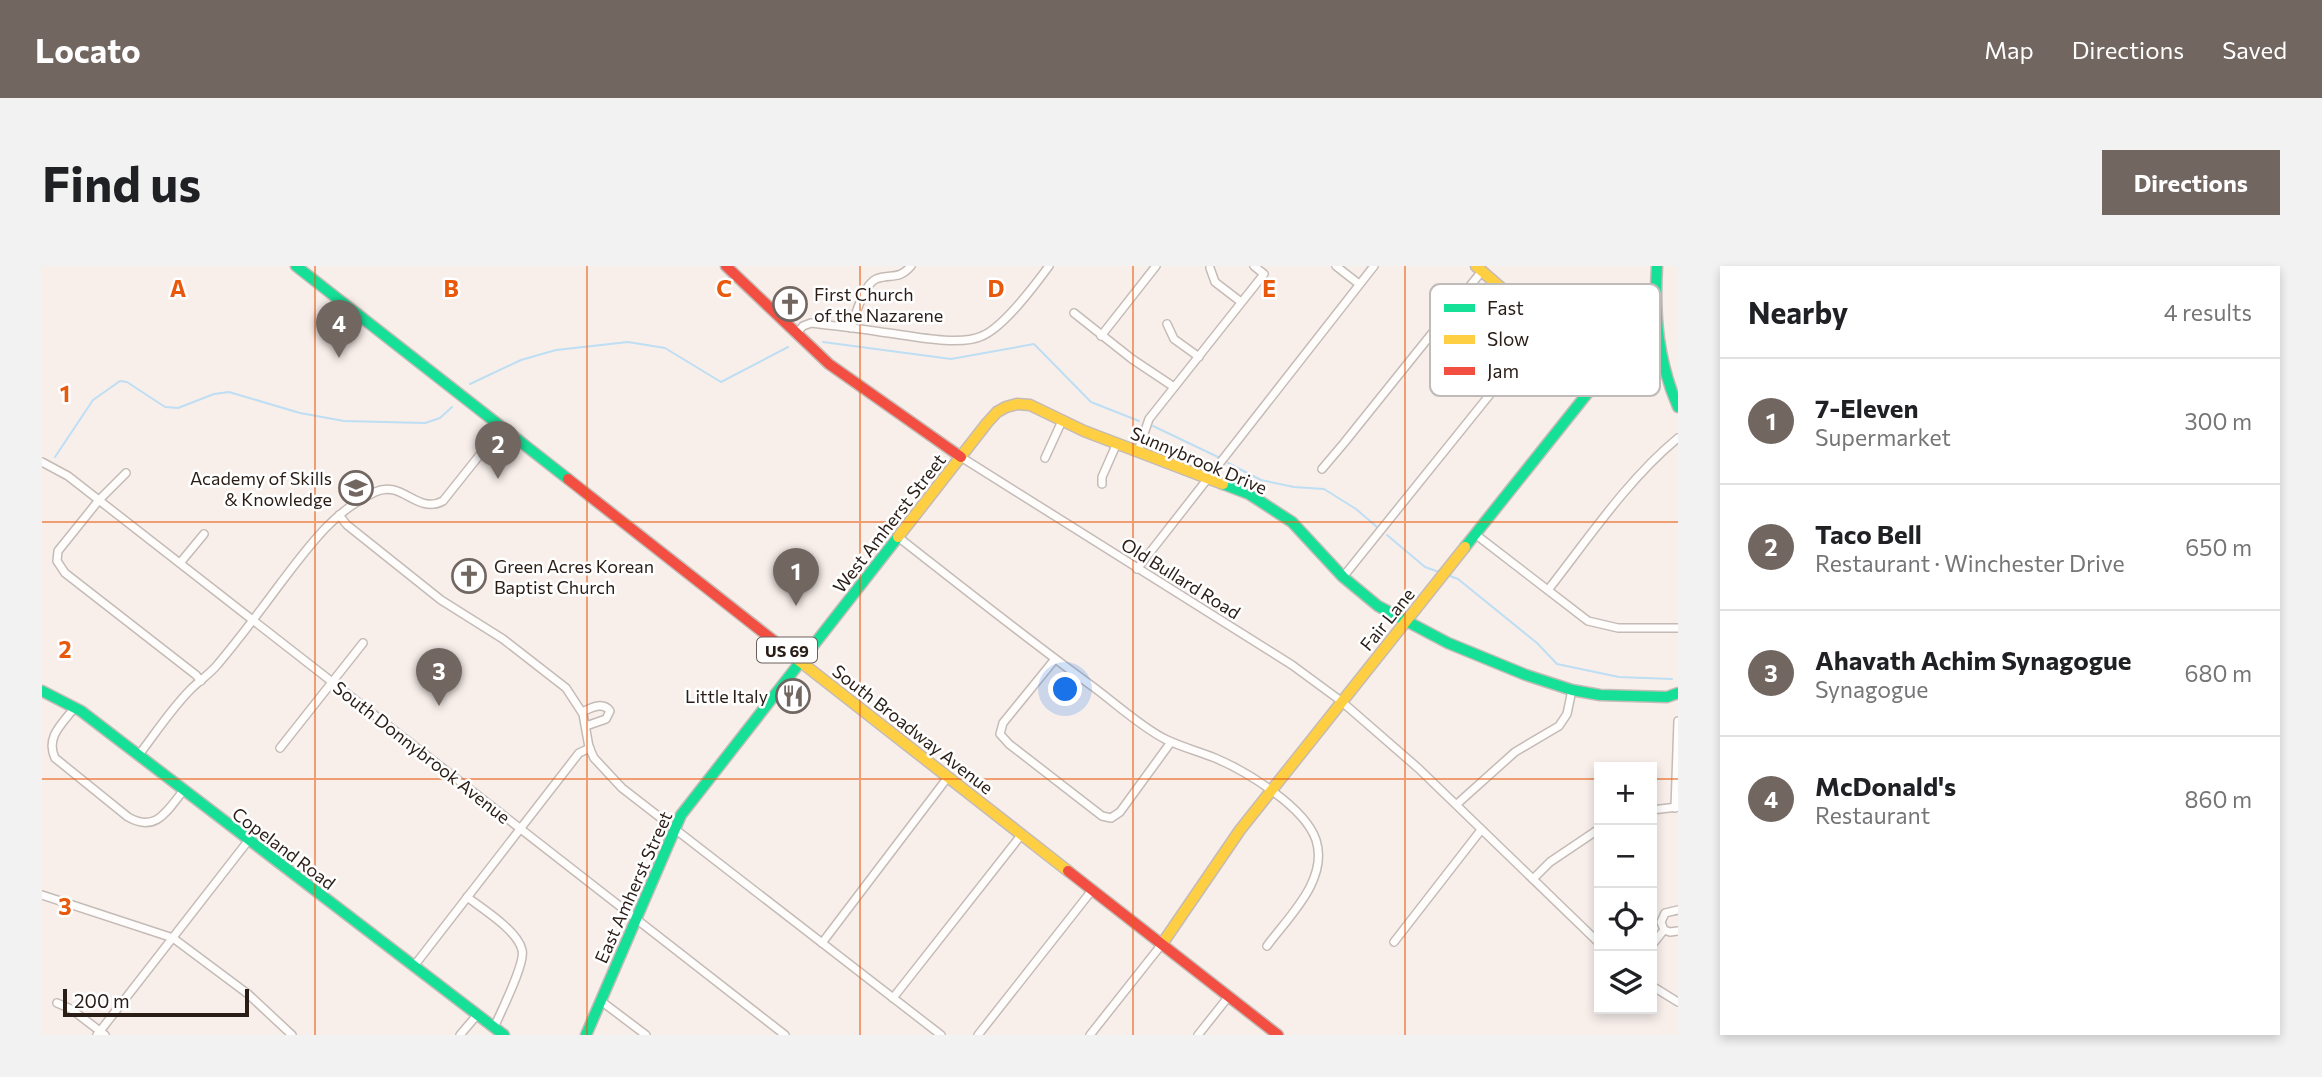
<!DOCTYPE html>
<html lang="en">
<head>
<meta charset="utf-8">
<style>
  :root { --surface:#fff; --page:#f2f2f2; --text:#202124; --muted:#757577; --line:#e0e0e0; --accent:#726661 }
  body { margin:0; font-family:Commissioner,sans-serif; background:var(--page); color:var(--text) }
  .controls { position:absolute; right:21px; bottom:21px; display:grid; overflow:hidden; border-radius:0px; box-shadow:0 4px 10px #0003 }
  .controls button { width:63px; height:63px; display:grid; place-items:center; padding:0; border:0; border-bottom:2px solid var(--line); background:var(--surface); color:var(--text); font:35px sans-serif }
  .scale { position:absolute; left:21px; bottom:18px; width:186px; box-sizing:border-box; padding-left:7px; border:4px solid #2a1d16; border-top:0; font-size:19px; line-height:24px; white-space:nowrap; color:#2a1d16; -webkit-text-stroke:5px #fff; paint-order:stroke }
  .you { position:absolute; left:1024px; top:424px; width:24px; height:24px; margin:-18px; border:5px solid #fff; border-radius:50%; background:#1a73e8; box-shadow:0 0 0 10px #1a73e833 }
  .badge { display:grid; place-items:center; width:46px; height:46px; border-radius:50%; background:var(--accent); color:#fff; font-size:23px; font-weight:700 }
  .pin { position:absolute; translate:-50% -58px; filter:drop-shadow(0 2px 4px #0008) }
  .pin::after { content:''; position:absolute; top:37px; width:24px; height:21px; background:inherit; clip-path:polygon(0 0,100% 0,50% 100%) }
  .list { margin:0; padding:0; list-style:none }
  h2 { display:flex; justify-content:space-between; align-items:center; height:91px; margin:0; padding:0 28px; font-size:30px }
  h2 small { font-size:23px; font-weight:400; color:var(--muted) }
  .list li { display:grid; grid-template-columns:46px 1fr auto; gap:21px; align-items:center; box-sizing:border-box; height:126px; padding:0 28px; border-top:2px solid var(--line) }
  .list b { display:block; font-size:26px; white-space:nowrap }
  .list p { margin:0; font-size:23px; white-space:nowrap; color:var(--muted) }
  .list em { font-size:23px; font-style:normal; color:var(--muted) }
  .icon { flex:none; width:38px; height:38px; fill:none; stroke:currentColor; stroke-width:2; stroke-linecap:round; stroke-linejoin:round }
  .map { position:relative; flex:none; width:1636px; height:769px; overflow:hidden; border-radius:0px }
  header { display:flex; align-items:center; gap:42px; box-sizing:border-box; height:98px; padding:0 35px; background:var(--accent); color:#fff }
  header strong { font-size:33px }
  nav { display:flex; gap:38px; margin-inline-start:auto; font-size:24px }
  .intro { display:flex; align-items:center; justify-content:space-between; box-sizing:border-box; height:168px; padding:0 42px }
  h1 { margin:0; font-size:49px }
  .button { padding:18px 32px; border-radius:0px; background:var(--accent); color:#fff; font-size:24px; font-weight:700 }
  main { display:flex; gap:42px; padding:0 42px }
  aside { flex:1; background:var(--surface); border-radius:0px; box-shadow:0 4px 10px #0003 }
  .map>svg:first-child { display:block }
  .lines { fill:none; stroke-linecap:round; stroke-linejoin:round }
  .stream { stroke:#bedef3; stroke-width:2 }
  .street-casing { stroke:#c5bbb6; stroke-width:10 }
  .fast-casing { stroke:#c5bbb6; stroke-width:13 }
  .slow-casing { stroke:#c5bbb6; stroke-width:13 }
  .jam-casing { stroke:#c5bbb6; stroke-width:13 }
  .street { stroke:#fefdfc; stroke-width:7 }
  .fast { stroke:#16e098; stroke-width:10 }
  .slow { stroke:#ffcf43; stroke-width:10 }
  .jam { stroke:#f24e42; stroke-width:10 }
  .grid { fill:none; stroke:#e8590c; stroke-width:2; stroke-opacity:0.55 }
  .labels { text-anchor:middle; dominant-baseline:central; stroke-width:5; stroke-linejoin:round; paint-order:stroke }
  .shield { fill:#fff; stroke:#6a615c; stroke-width:2 }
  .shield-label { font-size:16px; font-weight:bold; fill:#2a1d16 }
  .poi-label { font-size:18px; fill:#2a1d16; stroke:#fff; text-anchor:start }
  .street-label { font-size:18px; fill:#2a1d16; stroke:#fff }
  .key { fill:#fff; stroke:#bfbbb9; stroke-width:2 }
  .key-label { font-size:19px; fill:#2a1d16 }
  .grid-label { font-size:23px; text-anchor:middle; font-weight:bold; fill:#e8590c; stroke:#fff; stroke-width:5; stroke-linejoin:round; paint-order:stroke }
</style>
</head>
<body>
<header>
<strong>Locato</strong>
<nav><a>Map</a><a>Directions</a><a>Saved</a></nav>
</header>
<div class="intro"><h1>Find us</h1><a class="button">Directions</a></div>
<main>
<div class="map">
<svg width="1636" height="769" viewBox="0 0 1636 769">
  <rect width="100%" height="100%" fill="#f8efeb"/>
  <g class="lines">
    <!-- stream -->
    <g class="stream">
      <path d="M781 76 909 93 992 78 1049 136 1097 155"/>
      <path d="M428 118 479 94 514 84 586 76 623 82 679 116 746 81"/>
      <path d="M1111 160 1176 191"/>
      <path d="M13 191 51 134 78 115 85 116 123 141 136 142 172 128 187 126 258 147 302 155 383 157 398 152 410 141"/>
      <path d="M1186 197 1219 214 1252 221 1282 223 1314 243 1335 261"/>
      <path d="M1345 269 1383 301 1397 306"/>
      <path d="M1408 310 1416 313 1495 377 1515 398 1577 411 1630 413"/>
    </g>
    <!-- street casing -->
    <g class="street-casing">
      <g id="street">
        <path d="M1294 0 1317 18"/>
        <path d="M1168 2 1173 16 1199 36"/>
        <path d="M1032 47 1090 93 1132 121"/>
        <path d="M1125 58 1132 73 1157 91"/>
        <path d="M809 62C813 50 822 18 834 13 849 7 856 15 869 0"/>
        <path d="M754 68 761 60 769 57C792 60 815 62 839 66 865 69 917 81 940 70 962 61 993 19 1007 0"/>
        <path d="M1059 70 1114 0"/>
        <path d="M1096 185 1107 153 1222 8 1212 0"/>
        <path d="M919 191 1250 399 1299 435 1376 502 1557 677"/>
        <path d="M1003 192 1020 155"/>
        <path d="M0 196 26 210 743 769"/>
        <path d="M1280 203 1302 177 1440 5"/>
        <path d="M84 207 57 234 16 285 15 295 23 307 154 409 159 415"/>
        <path d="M1060 218V211L1075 177"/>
        <path d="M297 249 305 259 399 334 461 373 524 422 541 448 547 481 552 492 580 522 899 769"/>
        <path d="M1433 268 1546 355 1576 362H1636"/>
        <path d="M856 271C920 321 984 372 1050 420 1072 436 1099 461 1123 473 1139 481 1156 485 1173 492 1204 505 1263 541 1274 574 1287 614 1246 651 1225 680"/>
        <path d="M138 297 162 268"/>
        <path d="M1095 303 1332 0"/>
        <path d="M1301 311 1503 60"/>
        <path d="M1506 324C1546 273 1586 213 1636 172"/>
        <path d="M1013 393 961 457 958 468 967 478 1060 550 1069 552 1078 546 1129 476"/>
        <path d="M33 441C21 457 3 471 13 492L86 551C114 567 125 545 141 525"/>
        <path d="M540 446C549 442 561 435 568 445L564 453 544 460"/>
        <path d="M238 482 321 377"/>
        <path d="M96 490C113 468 129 443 149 423 158 414 168 408 176 398 198 372 218 345 238 318 265 283 291 245 333 226 360 213 375 249 401 235L460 161"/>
        <path d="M1415 538 1473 486 1517 460 1525 448 1530 424"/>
        <path d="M1633 542 1636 455"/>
        <path d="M1610 544 1635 541"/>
        <path d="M1491 613 1508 596 1557 563"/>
        <path d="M0 629 131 672 206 728 250 769"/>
        <path d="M425 631C441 643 476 665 480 684 484 697 458 747 452 762"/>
        <path d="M1636 644 1623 647 1619 656 1622 664 1628 666 1636 665"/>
        <path d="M1352 676 1439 564"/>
        <path d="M780 677 906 511"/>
        <path d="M1610 679 1622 664"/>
        <path d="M372 700 537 487 548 482"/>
        <path d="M1610 720 1636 736"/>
        <path d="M851 732 980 568"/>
        <path d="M559 735 604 769"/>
        <path d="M15 737 29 743 63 769"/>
        <path d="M55 769 206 575"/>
        <path d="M418 769 435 749"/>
        <path d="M936 769 1051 623"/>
        <path d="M1048 769 1120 678"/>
        <path d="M1156 769 1187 730"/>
      </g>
    </g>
    <!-- fast casing -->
    <g class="fast-casing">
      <g id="fast">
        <path d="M254 0 526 213"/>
        <path d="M1615 0C1612 50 1616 95 1636 141"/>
        <path d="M1181 218 1207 228 1250 256 1301 311 1336 340 1406 377 1484 409 1530 424 1558 429 1625 431 1636 427"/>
        <path d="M1423 281 1568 99 1592 80 1615 72"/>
        <path d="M0 425 39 445 462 769"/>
        <path d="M544 769 639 549 856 271"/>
      </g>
    </g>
    <!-- slow casing -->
    <g class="slow-casing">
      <g id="slow">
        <path d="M1434 0 1503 60 1562 106"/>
        <path d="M856 271 945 157 955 146 964 141 975 138 988 139 1042 165 1181 218"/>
        <path d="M741 382 1026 605"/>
        <path d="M1120 678 1198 564 1423 281"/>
      </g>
    </g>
    <!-- jam casing -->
    <g class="jam-casing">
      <g id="jam">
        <path d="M684 0 787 98 919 191"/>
        <path d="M526 213 741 382"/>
        <path d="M1026 605 1236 769"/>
      </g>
    </g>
    <!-- street -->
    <use href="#street" class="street"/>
    <!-- fast -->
    <use href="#fast" class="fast"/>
    <!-- slow -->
    <use href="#slow" class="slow"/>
    <!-- jam -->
    <use href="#jam" class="jam"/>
  </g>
  <!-- grid -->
  <path class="grid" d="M273 0V769M545 0V769M818 0V769M1091 0V769M1363 0V769M0 256H1636M0 513H1557M1610 513H1636"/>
  <!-- icons -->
  <defs>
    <g id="church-ring" transform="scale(1.75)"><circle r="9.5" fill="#fff" stroke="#726661" stroke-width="1.5"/><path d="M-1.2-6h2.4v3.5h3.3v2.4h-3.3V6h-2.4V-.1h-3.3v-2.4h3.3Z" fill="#726661"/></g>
    <g id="school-ring" transform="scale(1.75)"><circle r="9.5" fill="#fff" stroke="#726661" stroke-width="1.5"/><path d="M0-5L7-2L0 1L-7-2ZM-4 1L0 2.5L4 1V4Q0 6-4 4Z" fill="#726661"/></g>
    <g id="restaurant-ring" transform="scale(1.75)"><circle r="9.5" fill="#fff" stroke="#726661" stroke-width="1.5"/><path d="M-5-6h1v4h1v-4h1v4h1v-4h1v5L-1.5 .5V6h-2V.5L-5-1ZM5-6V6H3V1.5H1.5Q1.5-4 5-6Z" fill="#726661"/></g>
  </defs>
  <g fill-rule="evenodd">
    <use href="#church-ring" x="748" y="38"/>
    <use href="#school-ring" x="314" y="222"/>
    <use href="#church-ring" x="427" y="310"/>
    <use href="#restaurant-ring" x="751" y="430"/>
  </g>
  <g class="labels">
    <!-- shield labels -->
    <rect class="shield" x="715" y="371.5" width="60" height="25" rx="5"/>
    <g class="shield-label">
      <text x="745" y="384">US 69</text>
    </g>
    <!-- poi labels -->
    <g class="poi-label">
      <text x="772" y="28">First Church<tspan x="772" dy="21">of the Nazarene</tspan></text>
      <text x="290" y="212" text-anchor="end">Academy of Skills<tspan x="290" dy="21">&amp; Knowledge</tspan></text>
      <text x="452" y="300">Green Acres Korean<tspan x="452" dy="21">Baptist Church</tspan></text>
      <text x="726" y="430" text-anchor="end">Little Italy</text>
    </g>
    <!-- street labels -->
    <g class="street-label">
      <text transform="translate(1157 194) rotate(23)">Sunnybrook Drive</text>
      <text transform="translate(847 257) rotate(-52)">West Amherst Street</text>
      <text transform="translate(1139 312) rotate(32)">Old Bullard Road</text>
      <text transform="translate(1345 353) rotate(-51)">Fair Lane</text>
      <text transform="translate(871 463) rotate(38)">South Broadway Avenue</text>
      <text transform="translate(380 486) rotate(38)">South Donnybrook Avenue</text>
      <text transform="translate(242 582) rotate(37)">Copeland Road</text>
      <text transform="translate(591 621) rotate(-66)">East Amherst Street</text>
    </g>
  </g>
  <!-- legend -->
  <rect x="1388" y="18" width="230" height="112" rx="10" class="key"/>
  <rect x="1402" y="38" width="31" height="8" fill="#16e098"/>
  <rect x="1402" y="69" width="31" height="9" fill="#ffcf43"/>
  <rect x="1402" y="101" width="31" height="8" fill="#f24e42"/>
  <g class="key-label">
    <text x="1445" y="49">Fast</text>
    <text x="1445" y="80">Slow</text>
    <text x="1445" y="112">Jam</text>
  </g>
  <g class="grid-label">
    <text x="136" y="31">A</text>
    <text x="409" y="31">B</text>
    <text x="682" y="31">C</text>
    <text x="954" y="31">D</text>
    <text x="1227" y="31">E</text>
    <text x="23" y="136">1</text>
    <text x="23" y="392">2</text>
    <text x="23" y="649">3</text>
  </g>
</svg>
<div class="controls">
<button>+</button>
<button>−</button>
<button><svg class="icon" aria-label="locate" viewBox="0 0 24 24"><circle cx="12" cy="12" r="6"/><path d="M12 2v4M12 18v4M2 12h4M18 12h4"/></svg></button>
<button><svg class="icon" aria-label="layers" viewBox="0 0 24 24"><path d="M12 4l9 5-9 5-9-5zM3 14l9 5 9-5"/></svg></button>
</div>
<div class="scale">200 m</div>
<div class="you"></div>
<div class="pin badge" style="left:754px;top:340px">1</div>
<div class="pin badge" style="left:456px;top:213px">2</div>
<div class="pin badge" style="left:397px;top:440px">3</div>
<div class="pin badge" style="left:297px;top:92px">4</div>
</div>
<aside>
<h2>Nearby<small>4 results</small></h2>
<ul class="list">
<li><span class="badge">1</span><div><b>7-Eleven</b><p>Supermarket</p></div><em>300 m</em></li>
<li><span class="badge">2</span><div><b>Taco Bell</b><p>Restaurant · Winchester Drive</p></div><em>650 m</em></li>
<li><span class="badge">3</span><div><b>Ahavath Achim Synagogue</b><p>Synagogue</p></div><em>680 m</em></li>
<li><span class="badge">4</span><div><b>McDonald's</b><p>Restaurant</p></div><em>860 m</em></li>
</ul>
</aside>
</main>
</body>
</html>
